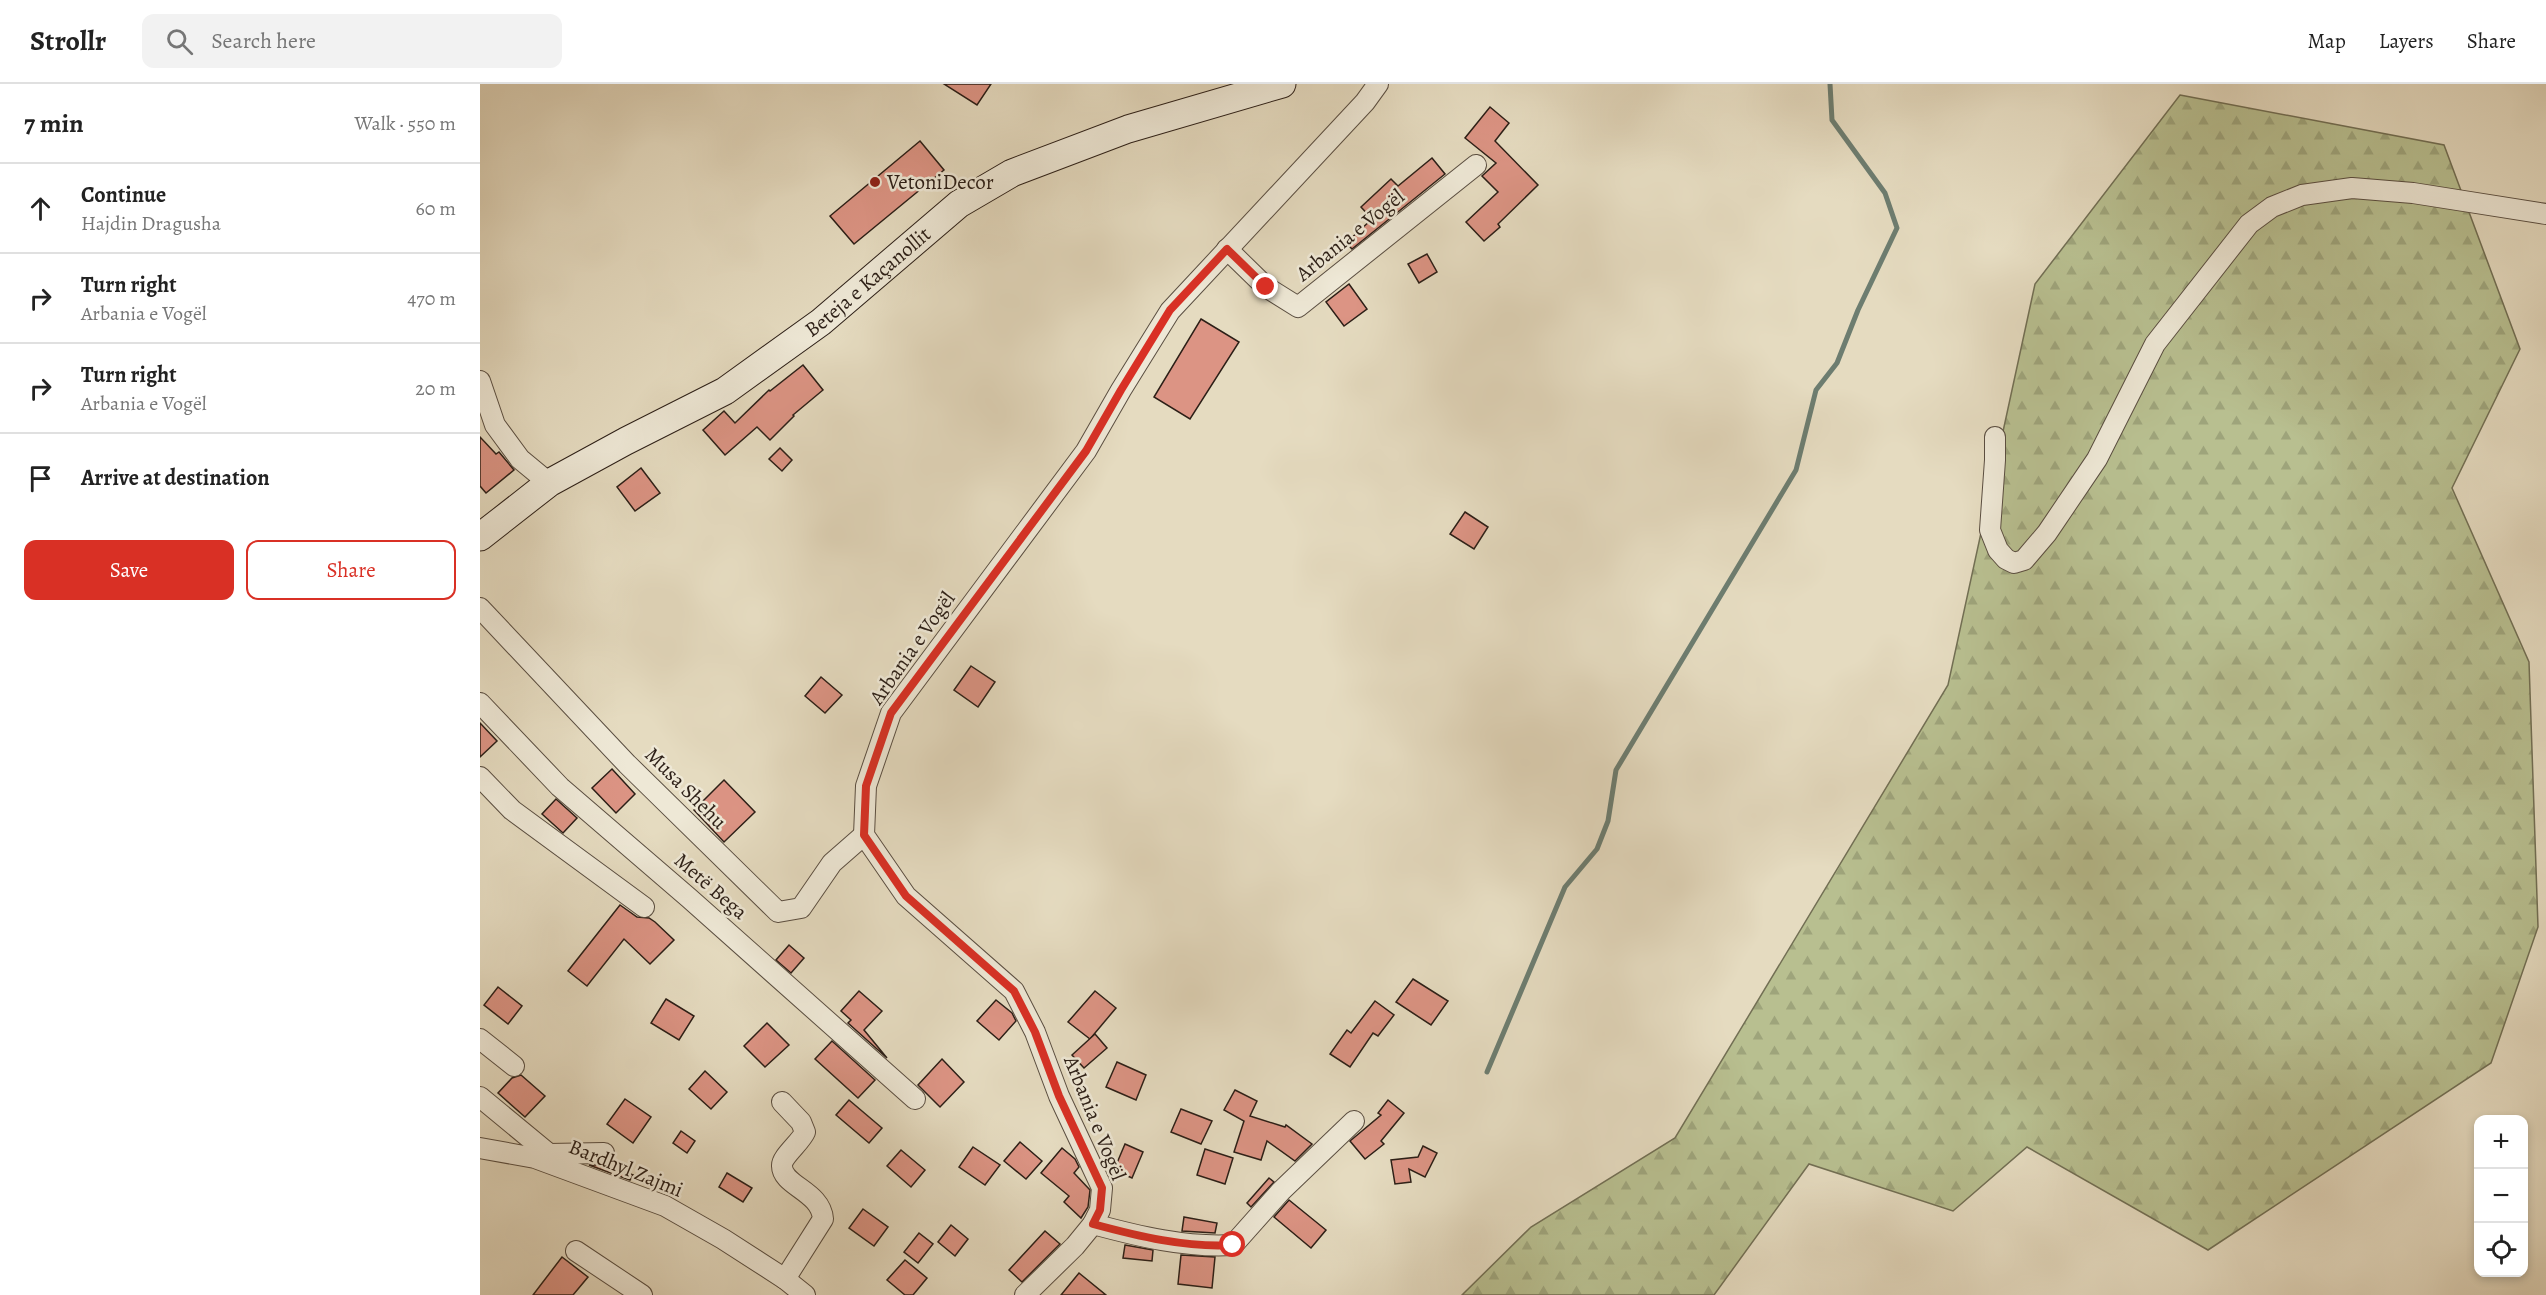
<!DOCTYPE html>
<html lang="en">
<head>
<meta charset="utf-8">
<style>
  :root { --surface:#fff; --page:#f2f2f2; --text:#222; --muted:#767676; --line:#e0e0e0; --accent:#d93025 }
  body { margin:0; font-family:Alegreya,serif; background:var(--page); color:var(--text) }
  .controls { position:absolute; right:18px; bottom:18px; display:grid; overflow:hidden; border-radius:12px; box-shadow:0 3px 9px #0003 }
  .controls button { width:54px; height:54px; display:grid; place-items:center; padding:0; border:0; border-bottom:2px solid var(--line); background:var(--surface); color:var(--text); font:30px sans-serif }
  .stop { position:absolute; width:18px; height:18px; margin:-14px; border:4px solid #d93025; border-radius:50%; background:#fff }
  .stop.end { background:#d93025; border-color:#fff; box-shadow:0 2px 6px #0008 }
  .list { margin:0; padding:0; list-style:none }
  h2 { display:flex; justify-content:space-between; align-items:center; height:78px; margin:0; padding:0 24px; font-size:26px }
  h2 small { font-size:20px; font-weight:400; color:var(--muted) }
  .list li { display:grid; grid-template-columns:39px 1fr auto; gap:18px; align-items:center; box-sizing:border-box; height:90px; padding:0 24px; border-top:2px solid var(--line) }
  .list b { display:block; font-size:22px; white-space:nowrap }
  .list p { margin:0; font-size:20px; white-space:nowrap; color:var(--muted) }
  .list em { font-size:20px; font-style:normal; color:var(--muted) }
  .actions { display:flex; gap:12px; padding:18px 24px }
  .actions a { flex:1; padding:14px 0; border:2px solid var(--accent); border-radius:12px; text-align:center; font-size:21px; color:var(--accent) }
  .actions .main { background:var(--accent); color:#fff }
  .icon { flex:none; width:33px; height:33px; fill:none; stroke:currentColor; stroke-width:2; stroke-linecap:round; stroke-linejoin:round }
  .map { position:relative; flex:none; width:2066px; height:1211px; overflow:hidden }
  header { display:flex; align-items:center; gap:36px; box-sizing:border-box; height:84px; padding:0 30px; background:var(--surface); border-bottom:2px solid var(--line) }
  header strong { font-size:28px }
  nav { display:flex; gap:33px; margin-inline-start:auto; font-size:21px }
  .search { width:420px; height:54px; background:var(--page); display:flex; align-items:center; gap:15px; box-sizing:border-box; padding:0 21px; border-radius:12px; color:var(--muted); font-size:22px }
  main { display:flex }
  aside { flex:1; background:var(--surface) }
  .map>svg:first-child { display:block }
  .forest { fill:url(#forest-firs); stroke:#726f54; stroke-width:1.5 }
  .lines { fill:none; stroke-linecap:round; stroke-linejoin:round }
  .stream { stroke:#6d7d70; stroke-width:5 }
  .building { fill:#dc9484; stroke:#2c1f17; stroke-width:1.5 }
  .street-casing { stroke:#5a4e41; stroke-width:22 }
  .secondary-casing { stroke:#2c1f17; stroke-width:29 }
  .street { stroke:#eee8d6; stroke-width:20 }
  .secondary { stroke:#eee8d6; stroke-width:27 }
  .route { stroke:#d93025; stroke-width:8 }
  .poi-dot { fill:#8f2418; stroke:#eee8d6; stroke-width:2 }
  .labels { text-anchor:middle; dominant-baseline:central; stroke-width:5; stroke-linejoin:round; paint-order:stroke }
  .poi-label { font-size:21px; fill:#2c1f17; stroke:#eee8d6; text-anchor:start }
  .street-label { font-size:21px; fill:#2c1f17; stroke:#eee8d6 }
</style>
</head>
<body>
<header>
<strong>Strollr</strong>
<div class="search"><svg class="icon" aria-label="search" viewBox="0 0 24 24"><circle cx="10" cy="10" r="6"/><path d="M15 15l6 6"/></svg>Search here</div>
<nav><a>Map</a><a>Layers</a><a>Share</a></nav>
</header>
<main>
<aside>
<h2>7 min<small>Walk · 550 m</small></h2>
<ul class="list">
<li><svg class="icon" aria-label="ahead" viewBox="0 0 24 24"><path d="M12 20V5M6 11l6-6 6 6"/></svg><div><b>Continue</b><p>Hajdin Dragusha</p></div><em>60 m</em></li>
<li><svg class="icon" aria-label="right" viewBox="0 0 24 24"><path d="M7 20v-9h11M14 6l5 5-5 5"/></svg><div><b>Turn right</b><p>Arbania e Vogël</p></div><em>470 m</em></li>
<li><svg class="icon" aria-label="right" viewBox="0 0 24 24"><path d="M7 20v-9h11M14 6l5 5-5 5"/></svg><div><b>Turn right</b><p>Arbania e Vogël</p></div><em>20 m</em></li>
<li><svg class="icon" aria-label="arrive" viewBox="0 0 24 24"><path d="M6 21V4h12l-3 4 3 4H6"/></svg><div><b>Arrive at destination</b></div></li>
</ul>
<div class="actions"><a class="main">Save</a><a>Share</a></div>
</aside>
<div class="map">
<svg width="2066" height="1211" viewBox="0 0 2066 1211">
  <defs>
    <pattern id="forest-firs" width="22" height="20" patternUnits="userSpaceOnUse" patternTransform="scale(1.5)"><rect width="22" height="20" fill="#b8bf90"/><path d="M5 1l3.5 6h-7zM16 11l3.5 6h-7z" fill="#9ea47b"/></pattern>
  </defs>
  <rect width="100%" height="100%" fill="#e5dbc0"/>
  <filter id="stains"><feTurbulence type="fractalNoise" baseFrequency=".00333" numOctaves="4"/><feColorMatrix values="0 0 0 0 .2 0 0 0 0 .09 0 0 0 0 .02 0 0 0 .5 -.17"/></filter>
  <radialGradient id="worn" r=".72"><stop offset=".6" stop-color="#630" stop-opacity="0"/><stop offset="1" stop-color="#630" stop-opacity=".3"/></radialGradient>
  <!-- forest -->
  <path class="forest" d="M1700 11 1964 61 2040 265 1972 404 2049 578 2058 843 2011 979 1728 1166 1547 1063 1473 1127 1329 1080 1234 1211H982L1051 1143 1195 1054 1468 601 1555 200Z"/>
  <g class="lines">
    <!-- stream -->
    <path class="stream" d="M1007 988 1085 803 1117 765 1128 737 1136 686 1316 386 1336 306 1357 279 1378 226 1417 144 1405 109 1352 36 1350 0"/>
  </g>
  <!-- building -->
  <g class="building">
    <path d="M464 0H511L497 21Z"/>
    <path d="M1010 23 1029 39 1015 57 1058 101 1018 140 1020 143 1004 157 986 138 1018 108 1002 92 1016 79 985 54Z"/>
    <path d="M440 57 464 86 374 160 350 132Z"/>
    <path d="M952 74 965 90 872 165 866 159 892 135 881 123 911 95 918 102Z"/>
    <path d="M947 170 957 188 939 199 928 180Z"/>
    <path d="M869 200 887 225 864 242 846 218Z"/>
    <path d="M721 235 759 258 710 335 674 313Z"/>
    <path d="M323 281 343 306 313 331 314 332 290 356 277 343 245 371 223 346 244 327 255 339 289 306 290 307Z"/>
    <path d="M0 353 16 370 19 368 34 386 6 409 0 402Z"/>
    <path d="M300 364 312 376 302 387 289 375Z"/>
    <path d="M161 384 180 409 155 427 137 403Z"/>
    <path d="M985 428 1008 443 994 465 970 450Z"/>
    <path d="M491 582 515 598 498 623 474 606Z"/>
    <path d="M341 593 362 611 345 629 325 612Z"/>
    <path d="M0 639 17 657 0 673Z"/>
    <path d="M132 685 155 710 136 729 112 704Z"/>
    <path d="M244 696 275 728 244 758 214 726Z"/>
    <path d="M76 715 97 734 83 749 62 730Z"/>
    <path d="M140 821 157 833 169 834 175 838 194 856 170 880 144 855 107 902 88 887Z"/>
    <path d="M309 861 324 874 311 889 296 876Z"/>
    <path d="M933 895 968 917 951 941 916 918Z"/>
    <path d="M18 903 42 922 28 940 4 921Z"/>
    <path d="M379 907 402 927 384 946 407 974 368 939 371 936 361 927Z"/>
    <path d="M615 907 636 924 610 955 588 938Z"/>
    <path d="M186 915 214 932 199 956 171 939Z"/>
    <path d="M516 916 532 929 536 937 519 956 497 937Z"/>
    <path d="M895 917 914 931 898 952 893 949 870 983 850 970 867 946 871 949Z"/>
    <path d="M287 939 309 961 285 983 264 962Z"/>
    <path d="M615 950 627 964 604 984 592 971Z"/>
    <path d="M352 957 395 996 378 1014 335 975Z"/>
    <path d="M462 975 484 998 460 1023 438 1001Z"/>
    <path d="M637 978 666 991 656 1016 626 1003Z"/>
    <path d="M225 987 247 1008 231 1025 209 1005Z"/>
    <path d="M41 991 65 1012 45 1033 18 1009 32 994Z"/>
    <path d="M755 1006 777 1017 770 1032 805 1043 806 1041 832 1060 815 1077 787 1057 781 1076 754 1068 764 1037 744 1026Z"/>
    <path d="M145 1015 171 1033 153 1059 127 1040Z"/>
    <path d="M369 1016 402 1044 389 1059 356 1031Z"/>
    <path d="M908 1016 924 1029 901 1057 904 1060 885 1075 870 1057 901 1031 898 1029Z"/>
    <path d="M701 1025 732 1037 721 1060 691 1048Z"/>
    <path d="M201 1047 215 1057 207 1069 193 1059Z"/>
    <path d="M540 1058 562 1077 546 1095 524 1077Z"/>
    <path d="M645 1060 663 1068 652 1094 634 1086Z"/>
    <path d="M943 1062 957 1069 945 1093 929 1085 931 1098 915 1100 911 1076 938 1073Z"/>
    <path d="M493 1063 520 1081 505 1101 479 1083Z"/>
    <path d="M582 1064 595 1075 599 1083 594 1089 610 1106 608 1123 601 1134 584 1118 589 1112 561 1089Z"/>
    <path d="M725 1065 753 1074 745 1100 717 1091Z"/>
    <path d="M421 1066 445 1086 431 1103 407 1082Z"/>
    <path d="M109 1081H126L153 1091 150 1096Z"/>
    <path d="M247 1089 272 1104 263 1118 239 1103Z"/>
    <path d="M789 1094 794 1098 771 1123 767 1119Z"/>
    <path d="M809 1116 846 1146 831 1164 794 1133Z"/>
    <path d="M383 1125 408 1143 394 1162 369 1144Z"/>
    <path d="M704 1133 737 1139 735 1149 702 1147Z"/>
    <path d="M471 1141 488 1155 475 1172 458 1158Z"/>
    <path d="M565 1147 580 1160 542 1198 529 1186Z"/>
    <path d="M439 1149 453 1160 438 1179 424 1168Z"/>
    <path d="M645 1161 673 1166 672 1177 643 1174Z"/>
    <path d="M701 1171 735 1173 732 1204 698 1200Z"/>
    <path d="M82 1173 108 1193 93 1211H53Z"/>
    <path d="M425 1176 447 1194 433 1211H425L407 1196Z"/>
    <path d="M599 1189 626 1211H581Z"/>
  </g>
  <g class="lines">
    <!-- street casing -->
    <g class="street-casing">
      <g id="street">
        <path d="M747 165 786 203 818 223 996 81"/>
        <path d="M0 297 15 341 40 375 69 399"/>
        <path d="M1515 353V376L1510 446 1518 466 1526 475 1534 479 1544 476 1567 449 1617 375 1675 260 1769 140 1792 123 1822 111 1872 104 1933 109 2066 130"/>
        <path d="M0 524 147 680 298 828 321 824 352 779 384 751"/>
        <path d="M0 619 80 703 209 814 435 1015"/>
        <path d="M0 693 32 726 164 823"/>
        <path d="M0 955 34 982"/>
        <path d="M0 1013 69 1070 124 1069"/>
        <path d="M302 1018 321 1038 325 1048C321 1058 301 1073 302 1082 302 1102 341 1107 343 1135L305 1195"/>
        <path d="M0 1064 55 1074 185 1122 243 1155 305 1195 325 1211"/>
        <path d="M613 1140C657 1152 707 1164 753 1161L801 1107 874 1037"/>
        <path d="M96 1167 162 1211"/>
        <path d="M545 1211 595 1162 613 1140 620 1126 622 1104 579 1012 555 948 534 907 426 812 384 751 386 702 411 629 606 367 641 306 690 227 885 18 898 0"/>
      </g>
    </g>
    <!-- secondary casing -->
    <g class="secondary-casing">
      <g id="secondary">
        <path id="s1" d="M0 453 69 399 146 357 245 307 341 238 479 120 532 89 648 45 802 0"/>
      </g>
    </g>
    <!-- street -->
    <use href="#street" class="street"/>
    <!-- secondary -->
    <use href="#secondary" class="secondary"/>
  </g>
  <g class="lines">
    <!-- route -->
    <path class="route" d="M753 1161C707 1164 657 1152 613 1140L620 1126 622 1104 579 1012 555 948 534 907 426 812 384 751 386 702 411 629 606 367 641 306 690 226 747 165 786 203"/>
  </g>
  <!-- markers -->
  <circle class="poi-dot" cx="395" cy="98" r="6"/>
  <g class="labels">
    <!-- poi labels -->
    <g class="poi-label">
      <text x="407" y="98">VetoniDecor</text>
    </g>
    <!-- street labels -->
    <g class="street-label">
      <text transform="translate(870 151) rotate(-39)">Arbania e Vogël</text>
      <text stroke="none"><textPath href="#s1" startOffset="466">Beteja e Kaçanollit</textPath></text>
      <text transform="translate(432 564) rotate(-55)">Arbania e Vogël</text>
      <text transform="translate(206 704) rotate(45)">Musa Shehu</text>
      <text transform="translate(231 802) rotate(41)">Metë Bega</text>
      <text transform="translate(615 1034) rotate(68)">Arbania e Vogël</text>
      <text transform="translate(146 1084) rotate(22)">Bardhyl Zajmi</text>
    </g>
  </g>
  <rect width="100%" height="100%" filter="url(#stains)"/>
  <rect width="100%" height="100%" fill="url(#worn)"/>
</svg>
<div class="controls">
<button>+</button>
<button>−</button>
<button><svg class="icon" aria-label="locate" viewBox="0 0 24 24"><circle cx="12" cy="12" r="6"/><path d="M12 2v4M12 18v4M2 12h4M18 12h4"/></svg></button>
</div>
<div class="stop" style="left:753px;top:1161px"></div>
<div class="stop end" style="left:786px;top:203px"></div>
</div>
</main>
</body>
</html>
